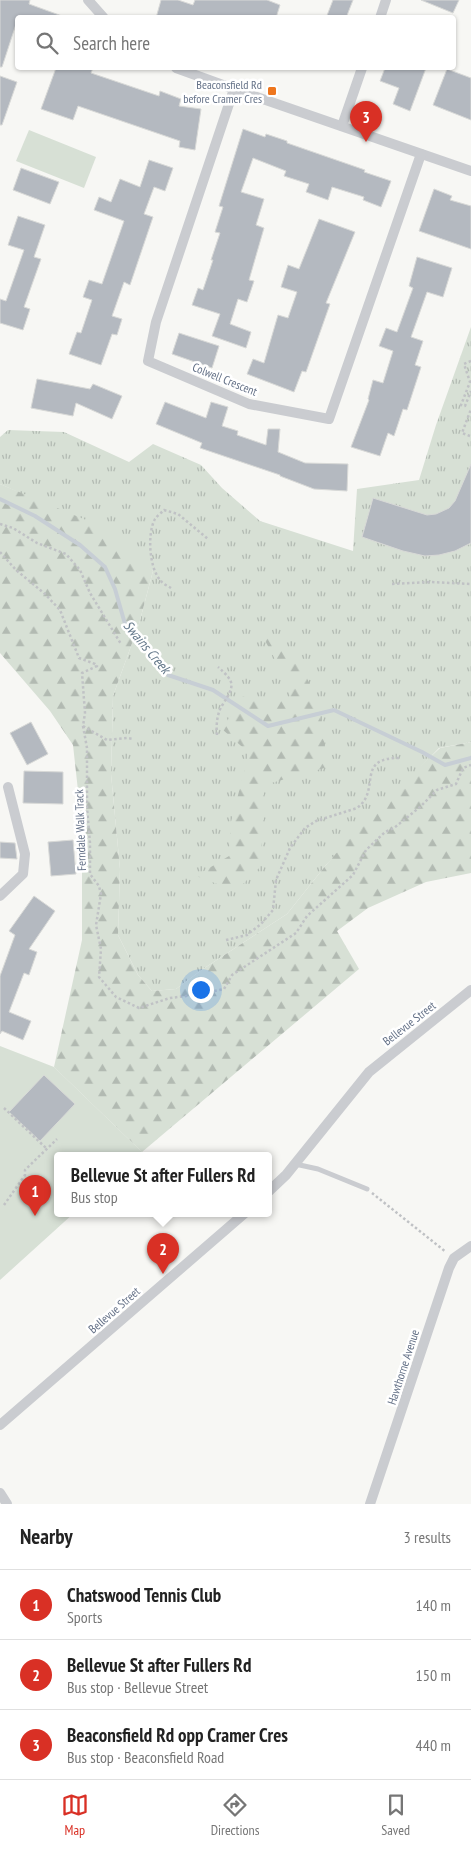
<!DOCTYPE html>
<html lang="en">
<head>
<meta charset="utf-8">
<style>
  :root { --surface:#fff; --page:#f2f2f2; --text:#222; --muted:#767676; --line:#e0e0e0; --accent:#d93025 }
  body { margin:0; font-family:"PT Sans Narrow",sans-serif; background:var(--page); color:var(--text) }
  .you { position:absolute; left:200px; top:989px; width:18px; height:18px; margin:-12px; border:4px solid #fff; border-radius:50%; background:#1a73e8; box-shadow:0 0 0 8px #1a73e833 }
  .badge { display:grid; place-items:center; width:32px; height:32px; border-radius:50%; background:var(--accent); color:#fff; font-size:16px; font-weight:700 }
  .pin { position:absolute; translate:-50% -41px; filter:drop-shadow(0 1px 2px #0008) }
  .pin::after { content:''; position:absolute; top:26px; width:18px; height:15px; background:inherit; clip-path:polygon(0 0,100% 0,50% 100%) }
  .popup { position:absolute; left:54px; top:1152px; width:218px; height:65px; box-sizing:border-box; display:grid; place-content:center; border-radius:5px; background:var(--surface); filter:drop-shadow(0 1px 4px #0005); font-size:16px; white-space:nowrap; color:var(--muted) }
  .popup b { font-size:19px; color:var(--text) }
  .popup::after { content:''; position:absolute; left:50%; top:100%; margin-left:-10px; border:10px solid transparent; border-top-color:var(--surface) }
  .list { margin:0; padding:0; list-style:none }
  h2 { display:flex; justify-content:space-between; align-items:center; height:65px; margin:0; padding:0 20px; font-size:21px }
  h2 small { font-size:16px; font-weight:400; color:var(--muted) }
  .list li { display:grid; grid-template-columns:32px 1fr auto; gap:15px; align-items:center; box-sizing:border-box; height:70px; padding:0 20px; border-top:1px solid var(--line) }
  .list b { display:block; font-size:19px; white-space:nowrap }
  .list p { margin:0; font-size:16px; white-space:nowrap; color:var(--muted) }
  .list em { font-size:16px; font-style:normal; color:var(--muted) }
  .icon { flex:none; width:28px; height:28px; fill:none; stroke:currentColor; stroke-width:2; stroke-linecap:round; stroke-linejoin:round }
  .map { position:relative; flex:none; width:471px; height:1504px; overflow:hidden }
  .search { position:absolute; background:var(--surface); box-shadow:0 1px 4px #0004; left:15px; right:15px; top:15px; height:55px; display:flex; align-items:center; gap:12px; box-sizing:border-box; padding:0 18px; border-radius:5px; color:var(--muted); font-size:19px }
  .sheet { height:275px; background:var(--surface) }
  nav { display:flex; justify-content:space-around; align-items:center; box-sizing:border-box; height:70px; border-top:1px solid var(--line); background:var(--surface); font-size:14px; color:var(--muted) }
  nav a { display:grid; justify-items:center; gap:2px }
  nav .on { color:var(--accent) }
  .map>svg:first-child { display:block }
  .grass { fill:url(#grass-tufts) }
  .forest { fill:url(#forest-firs) }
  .pitch { fill:#d7e0d5 }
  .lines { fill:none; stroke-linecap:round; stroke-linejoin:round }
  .stream { stroke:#c7ced5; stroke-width:4 }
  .building { fill:#b4b9c0; stroke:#d8d9d7 }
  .path { stroke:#c0c2c5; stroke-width:2.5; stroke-dasharray:2.5 2.5; stroke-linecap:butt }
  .lane { stroke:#caccd0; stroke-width:5 }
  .street { stroke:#caccd0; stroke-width:10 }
  .poi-dot { fill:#ee761d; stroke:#fff; stroke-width:2 }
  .labels { text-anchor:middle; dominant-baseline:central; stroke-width:5; stroke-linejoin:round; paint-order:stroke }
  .poi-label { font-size:12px; fill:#647187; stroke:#fff; text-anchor:end }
  .street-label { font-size:12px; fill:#647187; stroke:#fff }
  .water-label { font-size:14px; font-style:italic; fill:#65798b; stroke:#fff }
</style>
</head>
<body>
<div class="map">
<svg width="471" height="1504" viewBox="0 0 471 1504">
  <defs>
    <pattern id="grass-tufts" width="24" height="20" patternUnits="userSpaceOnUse" patternTransform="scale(1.25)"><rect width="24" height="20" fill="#d7e0d5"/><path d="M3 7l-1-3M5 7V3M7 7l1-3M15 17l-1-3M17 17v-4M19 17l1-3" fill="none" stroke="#b2bab2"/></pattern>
    <pattern id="forest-firs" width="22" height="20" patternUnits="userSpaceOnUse" patternTransform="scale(1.25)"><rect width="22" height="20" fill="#d7e0d5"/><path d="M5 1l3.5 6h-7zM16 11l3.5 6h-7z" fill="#b2bab2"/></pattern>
  </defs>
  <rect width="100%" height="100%" fill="#f7f7f4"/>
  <!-- grass -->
  <path class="grass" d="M471 327V742L439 748 326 865 287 914 203 969 176 989 152 991 138 975 118 935 120 869 111 774 113 696 139 624 153 571 27 496 0 484V437L8 430 64 432 129 462 153 444 201 465 222 488 260 521 353 551 357 489 419 480 436 425Z"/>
  <!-- forest -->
  <g class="forest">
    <path d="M0 484 98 525 153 571 139 624 113 696 111 774 120 869 118 935 138 975 152 991 176 989 203 969 287 914 326 865 380 804 440 748 471 742V873L426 882 368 908 337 931 359 969 142 1152 54 1067 82 940V827L73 745 50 711 0 653Z"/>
    <path d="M262 635 269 638 301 666 318 701 328 767 264 785V825L259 868 236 891 196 876 229 856 231 822 249 753 222 729 243 696 261 702 290 697 288 683Z"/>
  </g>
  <!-- pitch -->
  <g class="pitch">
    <path d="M29 130 96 157 84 188 16 161Z"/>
    <path d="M0 1046 54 1067 142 1152 138 1155H58V1213H74L0 1280Z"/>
  </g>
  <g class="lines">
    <!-- stream -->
    <path class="stream" d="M0 499 35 516 80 545 105 567 115 589 125 624 150 649 168 675 213 690 268 726 334 710 422 752 445 765 471 758"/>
  </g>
  <!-- building -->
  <g class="building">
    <path d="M0 0H30L29 4 62 16 61 18H18L2 67H0Z"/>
    <path d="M161 0H178L193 5 195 0H267L280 5 276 18H156Z"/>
    <path d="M333 0H353L346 18H326Z"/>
    <path d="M421 0H459L453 13Z"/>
    <path d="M56 68H93L91 73 159 96 160 91 181 99 179 106 201 109 195 150 179 147 180 141 78 106 73 120 41 109Z"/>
    <path d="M385 68H426L410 111 393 104 399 88 380 81Z"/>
    <path d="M447 69 471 78V120L433 105Z"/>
    <path d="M0 76 17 82 2 125H0Z"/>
    <path d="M243 129 265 137 266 134 287 141V143L365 170 364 172 391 181 381 207 363 200 364 197 332 187 328 200 306 192 309 184 284 176 286 171 253 158 241 192 264 199 256 225 264 228 249 280 254 281 247 302 238 299 230 324 251 332 246 348 212 336 220 314 192 305 198 288 203 290 213 260H211L220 233 215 232 223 207 219 206Z"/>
    <path d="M149 160 173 168 165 191 154 187 144 214 153 217 130 285 124 282 112 316 122 319 117 335 112 334 101 365 69 354 77 332 81 333 92 300 83 297 89 280 102 284 124 221 94 210 99 197 111 202 120 179 140 187Z"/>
    <path d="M21 168 59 182 50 204 13 190Z"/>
    <path d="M434 189 452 196 450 200 471 206V249L419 231Z"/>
    <path d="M18 216 45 225 34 257 41 259 24 307 30 309 23 330 0 323V299L6 301 24 250 8 245Z"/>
    <path d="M319 219 355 232 326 303 330 304 306 372 302 371 294 392 247 374 253 359 264 363 278 315 288 318 297 292 281 287 288 265 299 269Z"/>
    <path d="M417 257 452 268 443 297 427 292 411 337 423 341 415 365 421 367 407 410 403 409 394 436 388 433 380 456 351 447 369 400 368 399 373 380 383 383 393 351 379 346 386 328 397 332 413 288 409 286Z"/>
    <path d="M179 333 219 346 212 368 172 354Z"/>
    <path d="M37 379 90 389 93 384 122 396 112 419 76 403 73 416 31 408Z"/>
    <path d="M165 402 206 418 211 402 228 407 222 426 238 431 237 435 266 445 268 429H280L278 452 305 463 348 464 347 491 314 489 280 476V475L200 448 202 443 156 424Z"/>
    <path d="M471 464V543L455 551 439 555 425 556 403 551 362 537 373 498 427 515 436 514 449 508 455 501Z"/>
    <path d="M31 722 48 754 27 765 10 733Z"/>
    <path d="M24 771 63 772V804L23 803Z"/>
    <path d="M73 840 76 874 51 876 48 842Z"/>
    <path d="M0 842 15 843 17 859 0 858Z"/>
    <path d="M34 896 55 911 29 949 37 952 29 975 24 973 9 1012 31 1021 23 1040 2 1031 0 1034V976L15 935 9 931Z"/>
    <path d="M44 1075 75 1104 40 1141 9 1112Z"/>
  </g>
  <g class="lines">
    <!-- path -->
    <g class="path">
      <path d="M471 361 464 364 470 382 461 405 465 406 471 391"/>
      <path d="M470 436 462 433 471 409"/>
      <path d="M0 524 13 528 37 543 66 554 80 570 90 593 121 644"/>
      <path d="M0 552 16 570 45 594 60 610 79 658 95 664 97 666 82 673 85 713 83 726 87 748V808L90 843V874L99 886 101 894 96 925 101 949 99 977 116 997 139 1008 170 998 194 995 224 989 232 975 296 933 307 916 353 875 366 850 385 832 394 828 420 807 437 790 456 784 463 768 471 765"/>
      <path d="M392 584 430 582 471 584"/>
      <path d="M171 588C168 586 163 584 161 581 149 569 147 533 155 519 157 516 161 513 164 510L178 514 208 539"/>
      <path d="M83 726 107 740 127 738 133 739"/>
      <path d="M217 735C216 724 217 713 223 704 235 685 235 682 218 667"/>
      <path d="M226 940 247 935 261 924 273 910 276 880 290 848 305 828 316 821 357 808C382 790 354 757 401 758"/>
      <path d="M4 1108 47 1149"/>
      <path d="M372 1193 446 1252"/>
      <path d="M4 1205 25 1175V1170L57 1139"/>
    </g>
    <!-- lane -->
    <path class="lane" d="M295 1164 318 1169 367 1189"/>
    <!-- street -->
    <g class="street">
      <path d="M88 0 104 18"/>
      <path d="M380 18 386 0"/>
      <path d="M176 68 234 89 471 171"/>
      <path d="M234 89 156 322 148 361 249 404 329 419 421 154"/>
      <path d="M342 126 362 68"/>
      <path d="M0 896 23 874 25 854 8 787"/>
      <path d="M268 1192 286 1175 369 1072 471 990"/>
      <path d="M0 1425 245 1213"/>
      <path d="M0 1493 7 1504"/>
      <path d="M370 1504 449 1268 454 1258 471 1246"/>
    </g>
  </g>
  <!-- markers -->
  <rect class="poi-dot" x="267" y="86" width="10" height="10" rx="2.5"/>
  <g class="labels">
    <!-- poi labels -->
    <g class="poi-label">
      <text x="262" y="84">Beaconsfield Rd<tspan x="262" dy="14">before Cramer Cres</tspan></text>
    </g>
    <!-- street labels -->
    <g class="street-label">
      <text transform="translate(225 379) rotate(22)">Colwell Crescent</text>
      <text transform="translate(80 830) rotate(-92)">Ferndale Walk Track</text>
      <text transform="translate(409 1023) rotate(-38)">Bellevue Street</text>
      <text transform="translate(114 1310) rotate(-41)">Bellevue Street</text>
      <text transform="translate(403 1367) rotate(-72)">Hawthorne Avenue</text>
    </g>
    <!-- water labels -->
    <g class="water-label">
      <text transform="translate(147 647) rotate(50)">Swains Creek</text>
    </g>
  </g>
</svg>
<div class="you"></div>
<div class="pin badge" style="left:35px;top:1216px">1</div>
<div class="pin badge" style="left:163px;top:1274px">2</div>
<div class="popup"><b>Bellevue St after Fullers Rd</b>Bus stop</div>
<div class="pin badge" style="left:366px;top:142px">3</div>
<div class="search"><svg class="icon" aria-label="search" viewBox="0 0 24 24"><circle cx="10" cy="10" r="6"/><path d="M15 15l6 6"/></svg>Search here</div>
</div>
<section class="sheet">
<h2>Nearby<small>3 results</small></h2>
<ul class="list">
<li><span class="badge">1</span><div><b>Chatswood Tennis Club</b><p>Sports</p></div><em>140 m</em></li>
<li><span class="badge">2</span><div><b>Bellevue St after Fullers Rd</b><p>Bus stop · Bellevue Street</p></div><em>150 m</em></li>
<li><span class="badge">3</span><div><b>Beaconsfield Rd opp Cramer Cres</b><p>Bus stop · Beaconsfield Road</p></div><em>440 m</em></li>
</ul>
</section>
<nav>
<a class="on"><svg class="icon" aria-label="map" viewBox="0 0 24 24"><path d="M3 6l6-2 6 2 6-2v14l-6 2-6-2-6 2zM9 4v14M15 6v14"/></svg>Map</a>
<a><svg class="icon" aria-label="directions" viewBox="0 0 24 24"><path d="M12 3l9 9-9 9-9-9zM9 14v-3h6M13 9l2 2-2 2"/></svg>Directions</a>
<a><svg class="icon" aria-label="saved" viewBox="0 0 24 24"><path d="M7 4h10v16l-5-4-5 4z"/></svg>Saved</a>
</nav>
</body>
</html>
